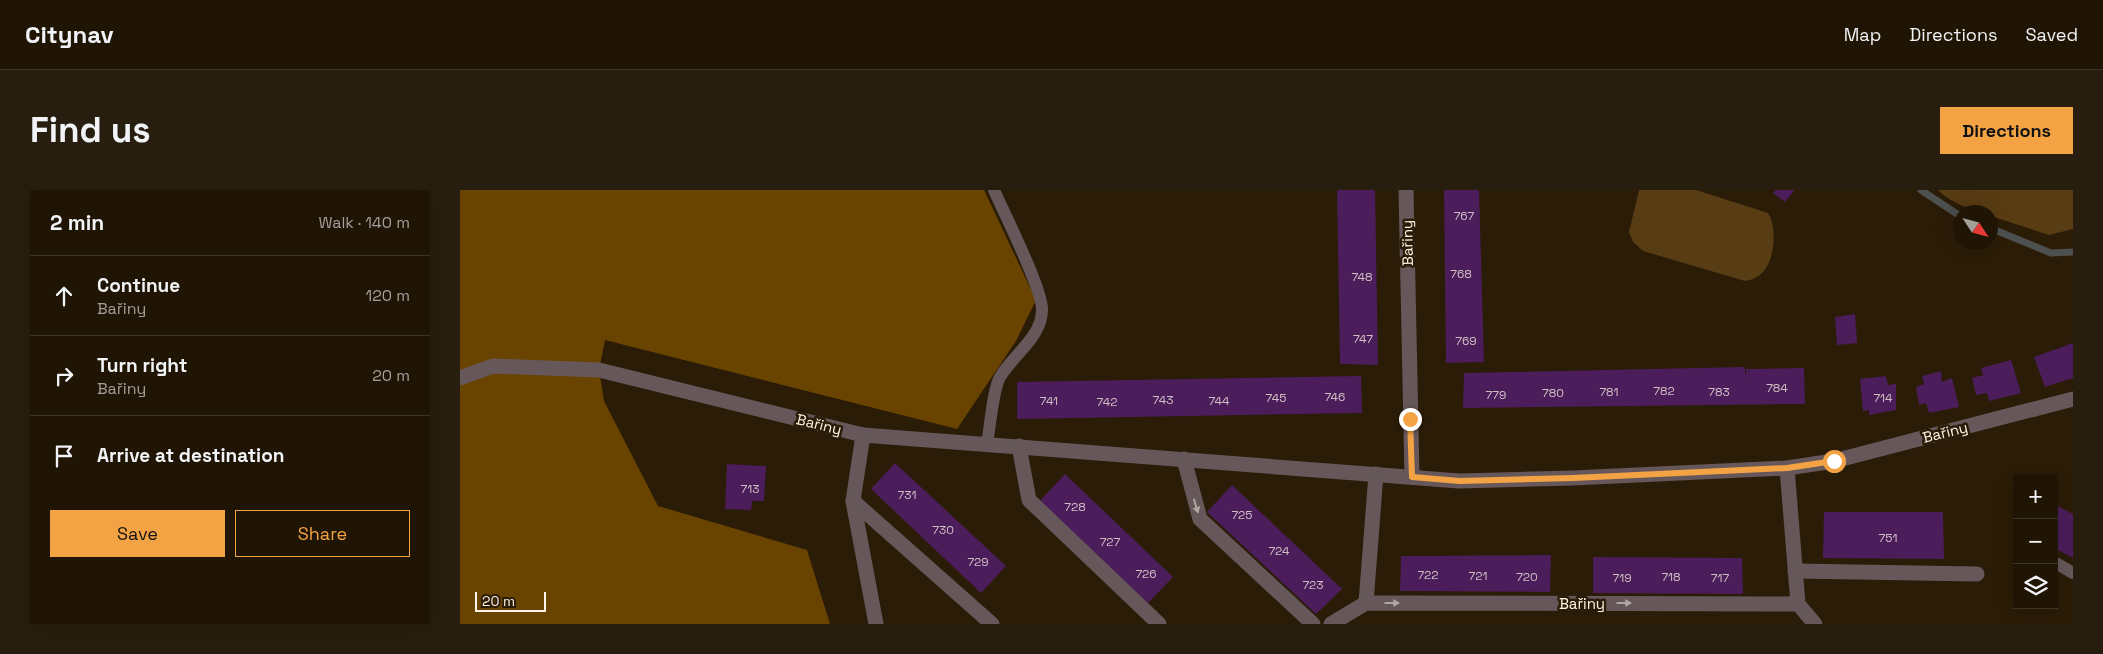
<!DOCTYPE html>
<html lang="en">
<head>
<meta charset="utf-8">
<style>
  :root { --surface:#201505; --page:#281e0f; --text:#f1f3f6; --muted:#a29f9a; --line:#3d3427; --accent:#f4a344 }
  body { margin:0; font-family:"Space Grotesk",sans-serif; background:var(--page); color:var(--text) }
  .controls { position:absolute; right:15px; bottom:15px; display:grid; overflow:hidden; border-radius:0px; box-shadow:0 5px 20px #0002 }
  .controls button { width:45px; height:45px; display:grid; place-items:center; padding:0; border:0; border-bottom:1px solid var(--line); background:var(--surface); color:var(--text); font:25px sans-serif }
  .compass { position:absolute; left:1493px; top:15px; width:45px; height:45px; border-radius:50%; background:var(--surface); box-shadow:0 5px 20px #0002; rotate:126deg }
  .scale { position:absolute; left:15px; bottom:12px; width:71px; box-sizing:border-box; padding-left:5px; border:2px solid #fdf3e6; border-top:0; font-size:14px; line-height:18px; white-space:nowrap; color:#fdf3e6; -webkit-text-stroke:4px #2b1c07; paint-order:stroke }
  .stop { position:absolute; width:15px; height:15px; margin:-11px; border:4px solid #f4a344; border-radius:50%; background:#fff }
  .stop.end { background:#f4a344; border-color:#fff; box-shadow:0 1px 5px #0008 }
  .list { margin:0; padding:0; list-style:none }
  h2 { display:flex; justify-content:space-between; align-items:center; height:65px; margin:0; padding:0 20px; font-size:21px }
  h2 small { font-size:16px; font-weight:400; color:var(--muted) }
  .list li { display:grid; grid-template-columns:32px 1fr auto; gap:15px; align-items:center; box-sizing:border-box; height:80px; padding:0 20px; border-top:1px solid var(--line) }
  .list b { display:block; font-size:19px; white-space:nowrap }
  .list p { margin:0; font-size:16px; white-space:nowrap; color:var(--muted) }
  .list em { font-size:16px; font-style:normal; color:var(--muted) }
  .actions { display:flex; gap:10px; padding:15px 20px }
  .actions a { flex:1; padding:11px 0; border:1px solid var(--accent); border-radius:0px; text-align:center; font-size:18px; color:var(--accent) }
  .actions .main { background:var(--accent); color:#111 }
  .icon { flex:none; width:28px; height:28px; fill:none; stroke:currentColor; stroke-width:2; stroke-linecap:round; stroke-linejoin:round }
  .map { position:relative; flex:none; width:1613px; height:434px; overflow:hidden; border-radius:0px }
  header { display:flex; align-items:center; gap:30px; box-sizing:border-box; height:70px; padding:0 25px; background:var(--surface); border-bottom:1px solid var(--line) }
  header strong { font-size:24px }
  nav { display:flex; gap:28px; margin-inline-start:auto; font-size:18px }
  .intro { display:flex; align-items:center; justify-content:space-between; box-sizing:border-box; height:120px; padding:0 30px }
  h1 { margin:0; font-size:35px }
  .button { padding:12px 22px; border-radius:0px; background:var(--accent); color:#111; font-size:18px; font-weight:700 }
  main { display:flex; gap:30px; padding:0 30px }
  aside { flex:1; background:var(--surface); border-radius:0px; box-shadow:0 5px 20px #0002 }
  .map>svg:first-child { display:block }
  .green { fill:#583c13 }
  .forest { fill:#694300 }
  .lines { fill:none; stroke-linecap:round; stroke-linejoin:round }
  .stream { stroke:#4d504f; stroke-width:7 }
  .building { fill:#4b1d5a }
  .lane { stroke:#66585a; stroke-width:12 }
  .street { stroke:#66585a; stroke-width:15 }
  .oneway { fill:#b2a6a0 }
  .route { stroke:#f4a344; stroke-width:6 }
  .labels { text-anchor:middle; dominant-baseline:central; stroke-width:5; stroke-linejoin:round; paint-order:stroke }
  .number-label { font-size:12px; fill:#d0bec3 }
  .street-label { font-size:15px; fill:#fdf3e6; stroke:#2b1c07 }
</style>
</head>
<body>
<header>
<strong>Citynav</strong>
<nav><a>Map</a><a>Directions</a><a>Saved</a></nav>
</header>
<div class="intro"><h1>Find us</h1><a class="button">Directions</a></div>
<main>
<aside>
<h2>2 min<small>Walk · 140 m</small></h2>
<ul class="list">
<li><svg class="icon" aria-label="ahead" viewBox="0 0 24 24"><path d="M12 20V5M6 11l6-6 6 6"/></svg><div><b>Continue</b><p>Bařiny</p></div><em>120 m</em></li>
<li><svg class="icon" aria-label="right" viewBox="0 0 24 24"><path d="M7 20v-9h11M14 6l5 5-5 5"/></svg><div><b>Turn right</b><p>Bařiny</p></div><em>20 m</em></li>
<li><svg class="icon" aria-label="arrive" viewBox="0 0 24 24"><path d="M6 21V4h12l-3 4 3 4H6"/></svg><div><b>Arrive at destination</b></div></li>
</ul>
<div class="actions"><a class="main">Save</a><a>Share</a></div>
</aside>
<div class="map">
<svg width="1613" height="434" viewBox="0 0 1613 434">
  <rect width="100%" height="100%" fill="#2b1c07"/>
  <!-- green -->
  <g class="green">
    <path d="M1179 0H1236L1308 23C1318 39 1315 77 1297 87 1294 89 1289 90 1285 91L1183 61 1173 52 1169 42Z"/>
    <path d="M1478 0H1613V39L1589 45 1531 26 1530 22C1513 22 1490 12 1478 0Z"/>
  </g>
  <!-- forest -->
  <path class="forest" d="M0 0H524L576 110 556 151 497 239 145 150 139 180 144 211 198 316 347 360 370 434H0Z"/>
  <g class="lines">
    <!-- stream -->
    <g class="stream">
      <path d="M1461 0 1500 26"/>
      <path d="M1530 38 1591 63 1613 62"/>
    </g>
  </g>
  <!-- building -->
  <g class="building">
    <path d="M877 0H915L918 175 880 174Z"/>
    <path d="M984 0H1019L1024 172 986 173Z"/>
    <path d="M1316 0H1333L1334 1 1325 12 1313 3Z"/>
    <path d="M1395 124 1397 153 1377 155 1375 127Z"/>
    <path d="M1613 153V188L1585 197 1574 167Z"/>
    <path d="M1551 170 1561 203 1529 211 1527 203 1516 205 1512 188 1523 185 1521 178Z"/>
    <path d="M1285 177V191L1286 179 1344 178 1345 214 1003 218 1004 183Z"/>
    <path d="M1481 181 1482 192 1492 188 1499 217 1469 223 1466 213 1459 215 1456 197 1464 194 1462 186Z"/>
    <path d="M901 186 902 223 557 229V192Z"/>
    <path d="M1426 186 1428 195 1436 194V220L1409 225V220L1403 221 1400 189Z"/>
    <path d="M435 273 546 376 521 403 411 299Z"/>
    <path d="M267 274 306 276 304 311H292L291 320 265 319Z"/>
    <path d="M605 284 713 387 688 413 579 312Z"/>
    <path d="M772 295 882 399 856 424 747 322Z"/>
    <path d="M1594 314 1613 324V368L1594 358Z"/>
    <path d="M1364 322H1483L1484 369 1363 368Z"/>
    <path d="M1091 365 1090 402 940 401 941 366Z"/>
    <path d="M1133 367 1282 368 1283 404 1133 403Z"/>
  </g>
  <g class="lines">
    <!-- lane -->
    <g class="lane">
      <path d="M527 254C530 238 533 199 540 187 553 165 582 147 582 120 583 100 544 23 534 0"/>
      <path d="M1594 372 1613 383"/>
    </g>
    <!-- street -->
    <g class="street">
      <path d="M946 0 952 287"/>
      <path d="M0 188 33 176 139 180 403 245 999 291 1113 288 1327 278 1374 271 1613 209"/>
      <path d="M403 245 393 311 532 434"/>
      <path d="M559 256 569 310 699 434"/>
      <path d="M724 269 740 329 853 434"/>
      <path d="M1327 278 1338 414 1355 434"/>
      <path d="M393 311 416 434"/>
      <path d="M1335 381 1517 384"/>
      <path d="M906 413 916 284"/>
      <path d="M871 434 906 413 1338 414"/>
    </g>
  </g>
  <!-- one-way arrows -->
  <defs><path id="oneway-solid" d="M-6-.8H1V-3.2L6.5 0L1 3.2V.8H-6Z" transform="scale(1.25)"/></defs>
  <g class="oneway">
    <use href="#oneway-solid" transform="translate(736 316) rotate(73)"/>
    <use href="#oneway-solid" transform="translate(932 413)"/>
    <use href="#oneway-solid" transform="translate(1164 413)"/>
  </g>
  <g class="lines">
    <!-- route -->
    <path class="route" d="M950 229 952 287 1000 291 1113 288 1327 278 1374 271"/>
  </g>
  <g class="labels">
    <!-- number labels -->
    <g class="number-label">
      <text x="1004" y="26">767</text>
      <text x="1001" y="84">768</text>
      <text x="902" y="87">748</text>
      <text x="903" y="149">747</text>
      <text x="1006" y="151">769</text>
      <text x="1317" y="198">784</text>
      <text x="1204" y="201">782</text>
      <text x="1149" y="202">781</text>
      <text x="1259" y="202">783</text>
      <text x="1093" y="203">780</text>
      <text x="1036" y="205">779</text>
      <text x="875" y="207">746</text>
      <text x="816" y="208">745</text>
      <text x="1423" y="208">714</text>
      <text x="703" y="210">743</text>
      <text x="589" y="211">741</text>
      <text x="759" y="211">744</text>
      <text x="647" y="212">742</text>
      <text x="290" y="299">713</text>
      <text x="447" y="305">731</text>
      <text x="615" y="317">728</text>
      <text x="782" y="325">725</text>
      <text x="483" y="340">730</text>
      <text x="1428" y="348">751</text>
      <text x="650" y="352">727</text>
      <text x="819" y="361">724</text>
      <text x="518" y="372">729</text>
      <text x="686" y="384">726</text>
      <text x="968" y="385">722</text>
      <text x="1018" y="386">721</text>
      <text x="1067" y="387">720</text>
      <text x="1211" y="387">718</text>
      <text x="1162" y="388">719</text>
      <text x="1260" y="388">717</text>
      <text x="853" y="395">723</text>
    </g>
    <!-- street labels -->
    <g class="street-label">
      <text transform="translate(947 53) rotate(-91)">Bařiny</text>
      <text transform="translate(359 234) rotate(14)">Bařiny</text>
      <text transform="translate(1485 242) rotate(-14)">Bařiny</text>
      <text x="1122" y="413">Bařiny</text>
    </g>
  </g>
</svg>
<div class="controls">
<button>+</button>
<button>−</button>
<button><svg class="icon" aria-label="layers" viewBox="0 0 24 24"><path d="M12 4l9 5-9 5-9-5zM3 14l9 5 9-5"/></svg></button>
</div>
<svg class="compass" viewBox="-18 -18 36 36"><path d="M0-13l5 13h-10z" fill="#e53935"/><path d="M0 13l5-13h-10z" fill="#a29f9a"/></svg>
<div class="scale">20 m</div>
<div class="stop" style="left:1374px;top:271px"></div>
<div class="stop end" style="left:950px;top:229px"></div>
</div>
</main>
</body>
</html>
